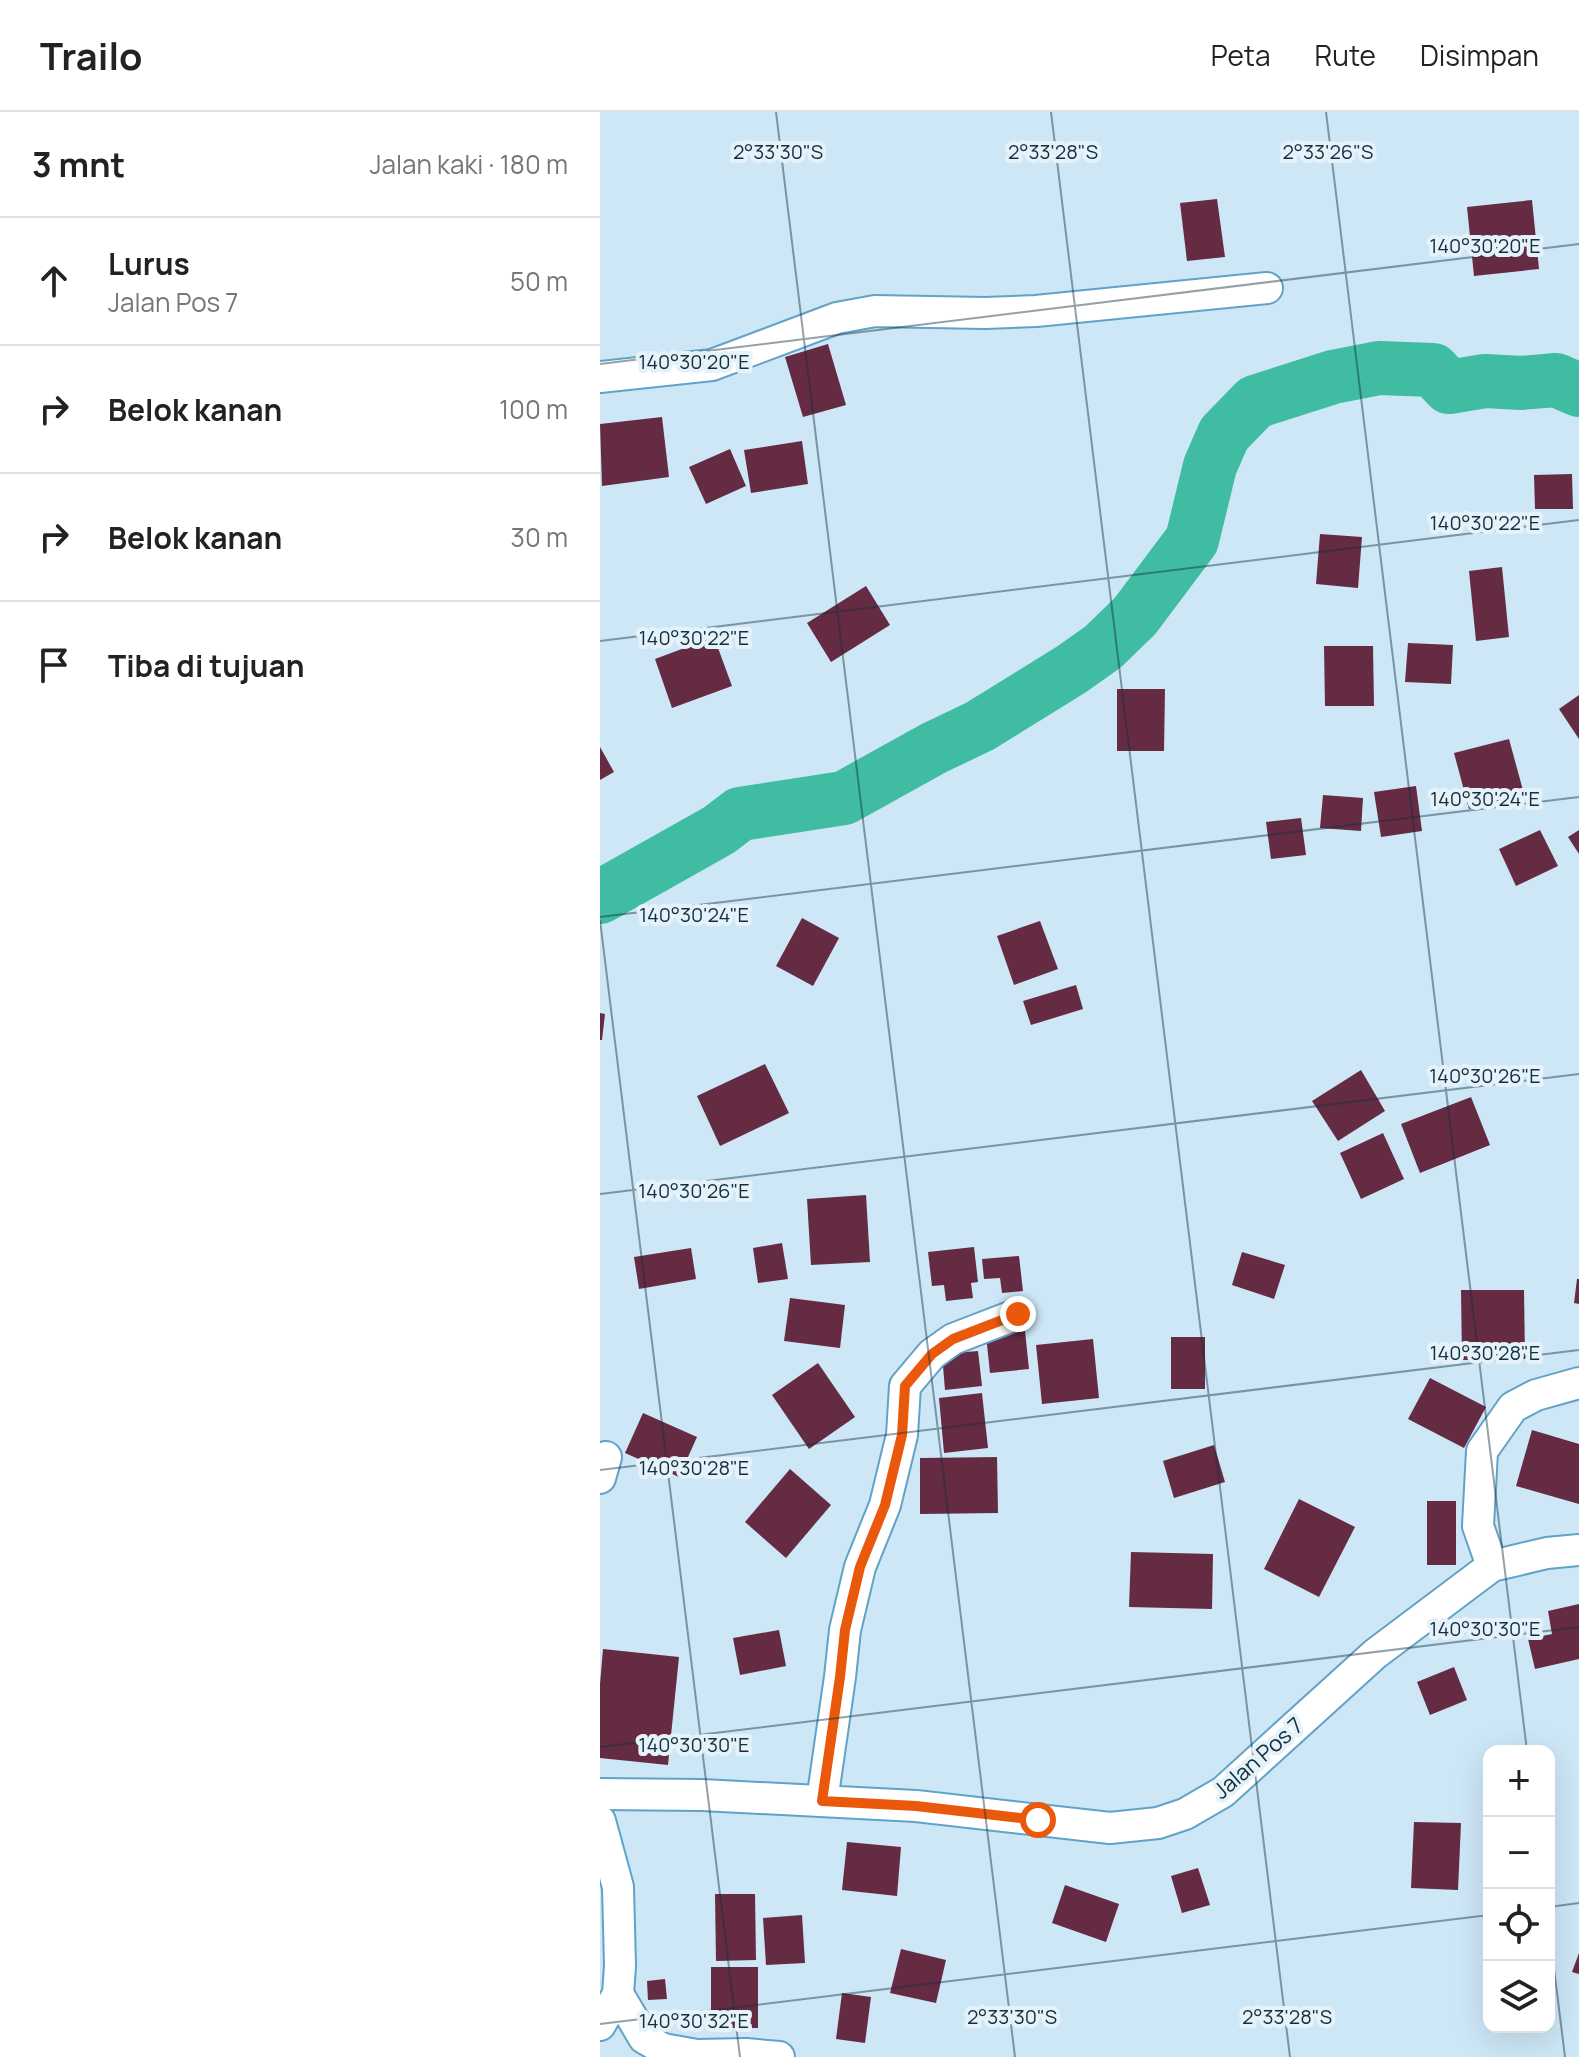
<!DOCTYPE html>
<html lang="id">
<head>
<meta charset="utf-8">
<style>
  :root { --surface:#fff; --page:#f2f2f2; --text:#222; --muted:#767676; --line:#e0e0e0 }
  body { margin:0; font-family:Manrope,sans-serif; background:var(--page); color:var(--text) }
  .controls { position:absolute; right:24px; bottom:24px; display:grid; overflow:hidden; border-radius:16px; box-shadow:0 8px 32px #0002 }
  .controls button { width:72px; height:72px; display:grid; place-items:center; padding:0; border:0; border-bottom:2px solid var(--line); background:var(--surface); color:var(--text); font:40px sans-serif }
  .stop { position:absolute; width:24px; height:24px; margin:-18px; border:6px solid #ea580c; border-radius:50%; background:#fff }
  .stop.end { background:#ea580c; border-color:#fff; box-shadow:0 2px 8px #0008 }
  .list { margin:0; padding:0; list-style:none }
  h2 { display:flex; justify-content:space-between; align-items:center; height:104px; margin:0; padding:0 32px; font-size:34px }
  h2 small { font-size:26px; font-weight:400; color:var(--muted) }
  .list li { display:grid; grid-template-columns:52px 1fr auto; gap:24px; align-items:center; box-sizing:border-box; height:128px; padding:0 32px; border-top:2px solid var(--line) }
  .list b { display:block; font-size:30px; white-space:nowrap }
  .list p { margin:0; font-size:26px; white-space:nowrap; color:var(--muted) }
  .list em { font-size:26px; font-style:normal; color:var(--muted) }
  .icon { flex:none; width:44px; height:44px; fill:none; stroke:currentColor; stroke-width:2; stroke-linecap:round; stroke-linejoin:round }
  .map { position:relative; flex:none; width:979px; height:1945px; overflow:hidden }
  header { display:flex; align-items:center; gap:48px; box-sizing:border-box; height:112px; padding:0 40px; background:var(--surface); border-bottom:2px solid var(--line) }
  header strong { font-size:38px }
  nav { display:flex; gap:44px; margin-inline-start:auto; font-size:28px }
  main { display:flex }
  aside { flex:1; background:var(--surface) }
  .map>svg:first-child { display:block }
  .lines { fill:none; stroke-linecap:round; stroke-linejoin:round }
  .river { stroke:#3fbca1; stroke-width:54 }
  .building { fill:#642b43 }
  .minor-casing { stroke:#60a2c8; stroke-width:34 }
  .minor { stroke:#fff; stroke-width:30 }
  .route { stroke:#ea580c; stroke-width:10 }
  .ticks { fill:none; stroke:#132f3e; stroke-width:2; stroke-opacity:0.45 }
  .labels { text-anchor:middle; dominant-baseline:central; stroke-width:8; stroke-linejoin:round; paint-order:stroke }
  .street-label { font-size:22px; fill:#132f3e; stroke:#e5f2fa }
  .ticks-label { font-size:20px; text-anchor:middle; fill:#132f3e; stroke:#e5f2fa; stroke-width:8; stroke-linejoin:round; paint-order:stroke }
</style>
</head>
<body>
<header>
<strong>Trailo</strong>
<nav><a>Peta</a><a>Rute</a><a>Disimpan</a></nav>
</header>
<main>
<aside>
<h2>3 mnt<small>Jalan kaki · 180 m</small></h2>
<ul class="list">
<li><svg class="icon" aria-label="ahead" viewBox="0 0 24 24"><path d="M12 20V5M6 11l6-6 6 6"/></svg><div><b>Lurus</b><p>Jalan Pos 7</p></div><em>50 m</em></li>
<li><svg class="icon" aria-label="right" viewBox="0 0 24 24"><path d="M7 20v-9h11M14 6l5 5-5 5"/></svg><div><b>Belok kanan</b></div><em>100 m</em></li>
<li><svg class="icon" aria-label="right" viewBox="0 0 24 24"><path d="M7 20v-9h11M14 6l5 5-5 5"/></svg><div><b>Belok kanan</b></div><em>30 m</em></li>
<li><svg class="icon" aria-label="arrive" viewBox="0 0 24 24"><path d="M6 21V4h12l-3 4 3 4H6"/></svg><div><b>Tiba di tujuan</b></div></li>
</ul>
</aside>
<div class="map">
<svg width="979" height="1945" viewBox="0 0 979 1945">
  <rect width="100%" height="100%" fill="#cde7f7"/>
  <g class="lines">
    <!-- river -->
    <path class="river" d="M0 785 119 718 140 702 244 686 334 636 380 614 472 557 503 535 535 504 592 428 610 354 624 322 655 290 733 265 779 256 833 258 849 275 885 269 921 271 956 268 979 278"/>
  </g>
  <!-- building -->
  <g class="building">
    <path d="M617 87 625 145 587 149 580 91Z"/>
    <path d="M932 88 939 157 874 164 867 95Z"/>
    <path d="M228 232 246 293 203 305 185 245Z"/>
    <path d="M62 305 69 365 2 374 0 312Z"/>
    <path d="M202 329 208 372 151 381 144 338Z"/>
    <path d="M130 337 146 374 106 392 89 355Z"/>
    <path d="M972 362 973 397H935L934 363Z"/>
    <path d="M720 422 762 425 758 476 716 472Z"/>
    <path d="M902 455 909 525 876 529 869 459Z"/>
    <path d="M266 474 290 513 231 550 207 511Z"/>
    <path d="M114 525 132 574 72 596 55 547Z"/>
    <path d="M808 531 853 533 851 572 805 570Z"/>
    <path d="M724 534H773L774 594H725Z"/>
    <path d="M517 577H565L564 639H517Z"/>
    <path d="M979 583V627L959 597Z"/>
    <path d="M909 627 924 682 869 697 854 641Z"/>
    <path d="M0 635 14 660 0 668Z"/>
    <path d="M816 674 822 719 781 725 774 680Z"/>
    <path d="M723 683 763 686 761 719 720 716Z"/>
    <path d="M701 706 706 743 671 747 666 710Z"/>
    <path d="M940 718 958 754 916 774 899 737Z"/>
    <path d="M979 718V742L968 725Z"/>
    <path d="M202 806 239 826 213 874 176 854Z"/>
    <path d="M440 809 458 857 414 873 397 824Z"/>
    <path d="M476 873 483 897 431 913 423 889Z"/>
    <path d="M0 901 5 902 2 928H0Z"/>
    <path d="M165 952 189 1001 120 1034 97 984Z"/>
    <path d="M761 958 785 999 738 1029 712 989Z"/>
    <path d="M871 985 890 1033 820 1061 801 1012Z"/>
    <path d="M783 1021 804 1067 761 1087 740 1041Z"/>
    <path d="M266 1083 270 1150 211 1153 207 1087Z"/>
    <path d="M182 1131 188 1167 158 1171 153 1136Z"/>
    <path d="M374 1135 378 1170 371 1171 373 1186 346 1189 344 1173 332 1174 328 1140Z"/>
    <path d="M91 1136 96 1167 39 1177 34 1145Z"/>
    <path d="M642 1140 685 1153 674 1187 632 1173Z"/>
    <path d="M419 1144 423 1179 402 1181 400 1166 384 1167 382 1147Z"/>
    <path d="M977 1167H979V1192L974 1191Z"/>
    <path d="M861 1178H924L925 1247 862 1248Z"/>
    <path d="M190 1186 245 1193 240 1236 184 1229Z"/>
    <path d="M425 1219 429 1257 390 1261 386 1223Z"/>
    <rect x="571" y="1225" width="34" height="52"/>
    <path d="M493 1227 499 1286 442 1292 436 1233Z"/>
    <path d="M378 1239 382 1274 345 1278 342 1242Z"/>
    <path d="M218 1251 255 1305 209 1337 172 1283Z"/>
    <path d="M830 1266 886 1295 864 1336 808 1307Z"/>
    <path d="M382 1281 388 1336 344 1341 339 1286Z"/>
    <path d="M43 1301 97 1325 79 1365 25 1341Z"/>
    <path d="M932 1318 979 1332V1392L916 1374Z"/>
    <path d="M614 1333 625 1370 574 1386 563 1349Z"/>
    <path d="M397 1345 398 1401 320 1402V1346Z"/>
    <path d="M190 1357 231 1393 186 1446 145 1410Z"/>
    <path d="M699 1387 755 1415 719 1485 664 1457Z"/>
    <rect x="827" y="1389" width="29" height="64"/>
    <path d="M531 1440 613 1442 612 1497 529 1495Z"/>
    <path d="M979 1492V1547L935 1557 928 1527 952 1522 948 1499Z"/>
    <path d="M179 1518 186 1554 140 1563 133 1526Z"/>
    <path d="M3 1537 79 1545 68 1653 0 1646V1572Z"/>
    <path d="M854 1555 867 1588 830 1603 817 1570Z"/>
    <path d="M814 1710 861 1711 858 1778 811 1776Z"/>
    <path d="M247 1730 301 1735 297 1784 242 1778Z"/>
    <path d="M598 1756 610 1793 582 1801 571 1764Z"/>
    <path d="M465 1773 519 1792 506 1830 452 1811Z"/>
    <path d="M115 1782H155L156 1848 116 1849Z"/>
    <path d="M202 1803 205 1851 166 1853 163 1806Z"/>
    <path d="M301 1837 346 1848 336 1891 290 1881Z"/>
    <path d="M979 1841V1862L972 1860Z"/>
    <rect x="111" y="1855" width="47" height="61"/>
    <path d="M65 1867 67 1887 48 1888 47 1869Z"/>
    <path d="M242 1881 271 1885 265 1931 236 1927Z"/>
  </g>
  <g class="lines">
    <!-- minor casing -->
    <g class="minor-casing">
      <g id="minor">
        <path d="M0 265 112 253 237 206 275 199 385 201 436 199 667 176"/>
        <path d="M0 1366 6 1345"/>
        <path d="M892 1454 878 1414 882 1339 913 1295 936 1283 979 1271"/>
        <path d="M0 1682 102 1683 316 1694 510 1716 558 1711 585 1702 623 1680 775 1542 892 1454 947 1441 979 1438"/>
        <path d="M222 1689 240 1565 245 1518 260 1455 285 1393 302 1323 305 1274 332 1242 353 1227 418 1202"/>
        <path d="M0 1709 18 1775 20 1854 18 1882 0 1913"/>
        <path d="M18 1882 44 1926 63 1937 97 1943 146 1942 179 1945"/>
      </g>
    </g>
    <!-- minor -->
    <use href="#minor" class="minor"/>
  </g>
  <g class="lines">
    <!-- route -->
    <path class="route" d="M418 1202 353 1227 332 1242 305 1274 302 1323 285 1393 260 1455 245 1518 240 1565 222 1689 316 1694 438 1708"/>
  </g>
  <!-- ticks -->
  <path class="ticks" d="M176 0 415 1945M451 0 690 1945M726 0 927 1639M0 252 979 132M0 529 979 408M0 805 979 685M0 808 140 1945M0 1082 979 962M0 1358 979 1238M0 1635 979 1515M949 1795 979 1791M949 1816 965 1945M0 1912 889 1803"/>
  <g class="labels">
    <!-- street labels -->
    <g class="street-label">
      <text transform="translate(658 1646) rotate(-41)">Jalan Pos 7</text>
    </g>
  </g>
  <g class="ticks-label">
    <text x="178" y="47">2°33'30"S</text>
    <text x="453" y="47">2°33'28"S</text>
    <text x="728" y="47">2°33'26"S</text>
    <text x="885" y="141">140°30'20"E</text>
    <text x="94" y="257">140°30'20"E</text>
    <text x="885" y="418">140°30'22"E</text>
    <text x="94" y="533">140°30'22"E</text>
    <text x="885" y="694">140°30'24"E</text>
    <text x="94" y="810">140°30'24"E</text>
    <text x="885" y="971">140°30'26"E</text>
    <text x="94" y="1086">140°30'26"E</text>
    <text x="885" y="1248">140°30'28"E</text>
    <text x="94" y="1363">140°30'28"E</text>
    <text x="885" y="1524">140°30'30"E</text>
    <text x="94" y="1640">140°30'30"E</text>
    <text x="412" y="1912">2°33'30"S</text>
    <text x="687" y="1912">2°33'28"S</text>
    <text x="94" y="1916">140°30'32"E</text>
  </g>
</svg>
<div class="controls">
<button>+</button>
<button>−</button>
<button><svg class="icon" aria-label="locate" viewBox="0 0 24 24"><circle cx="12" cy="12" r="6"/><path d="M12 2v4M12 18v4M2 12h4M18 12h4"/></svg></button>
<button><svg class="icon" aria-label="layers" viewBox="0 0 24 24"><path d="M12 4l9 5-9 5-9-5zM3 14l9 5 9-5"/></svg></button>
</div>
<div class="stop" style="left:438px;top:1708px"></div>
<div class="stop end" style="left:418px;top:1202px"></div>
</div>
</main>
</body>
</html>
